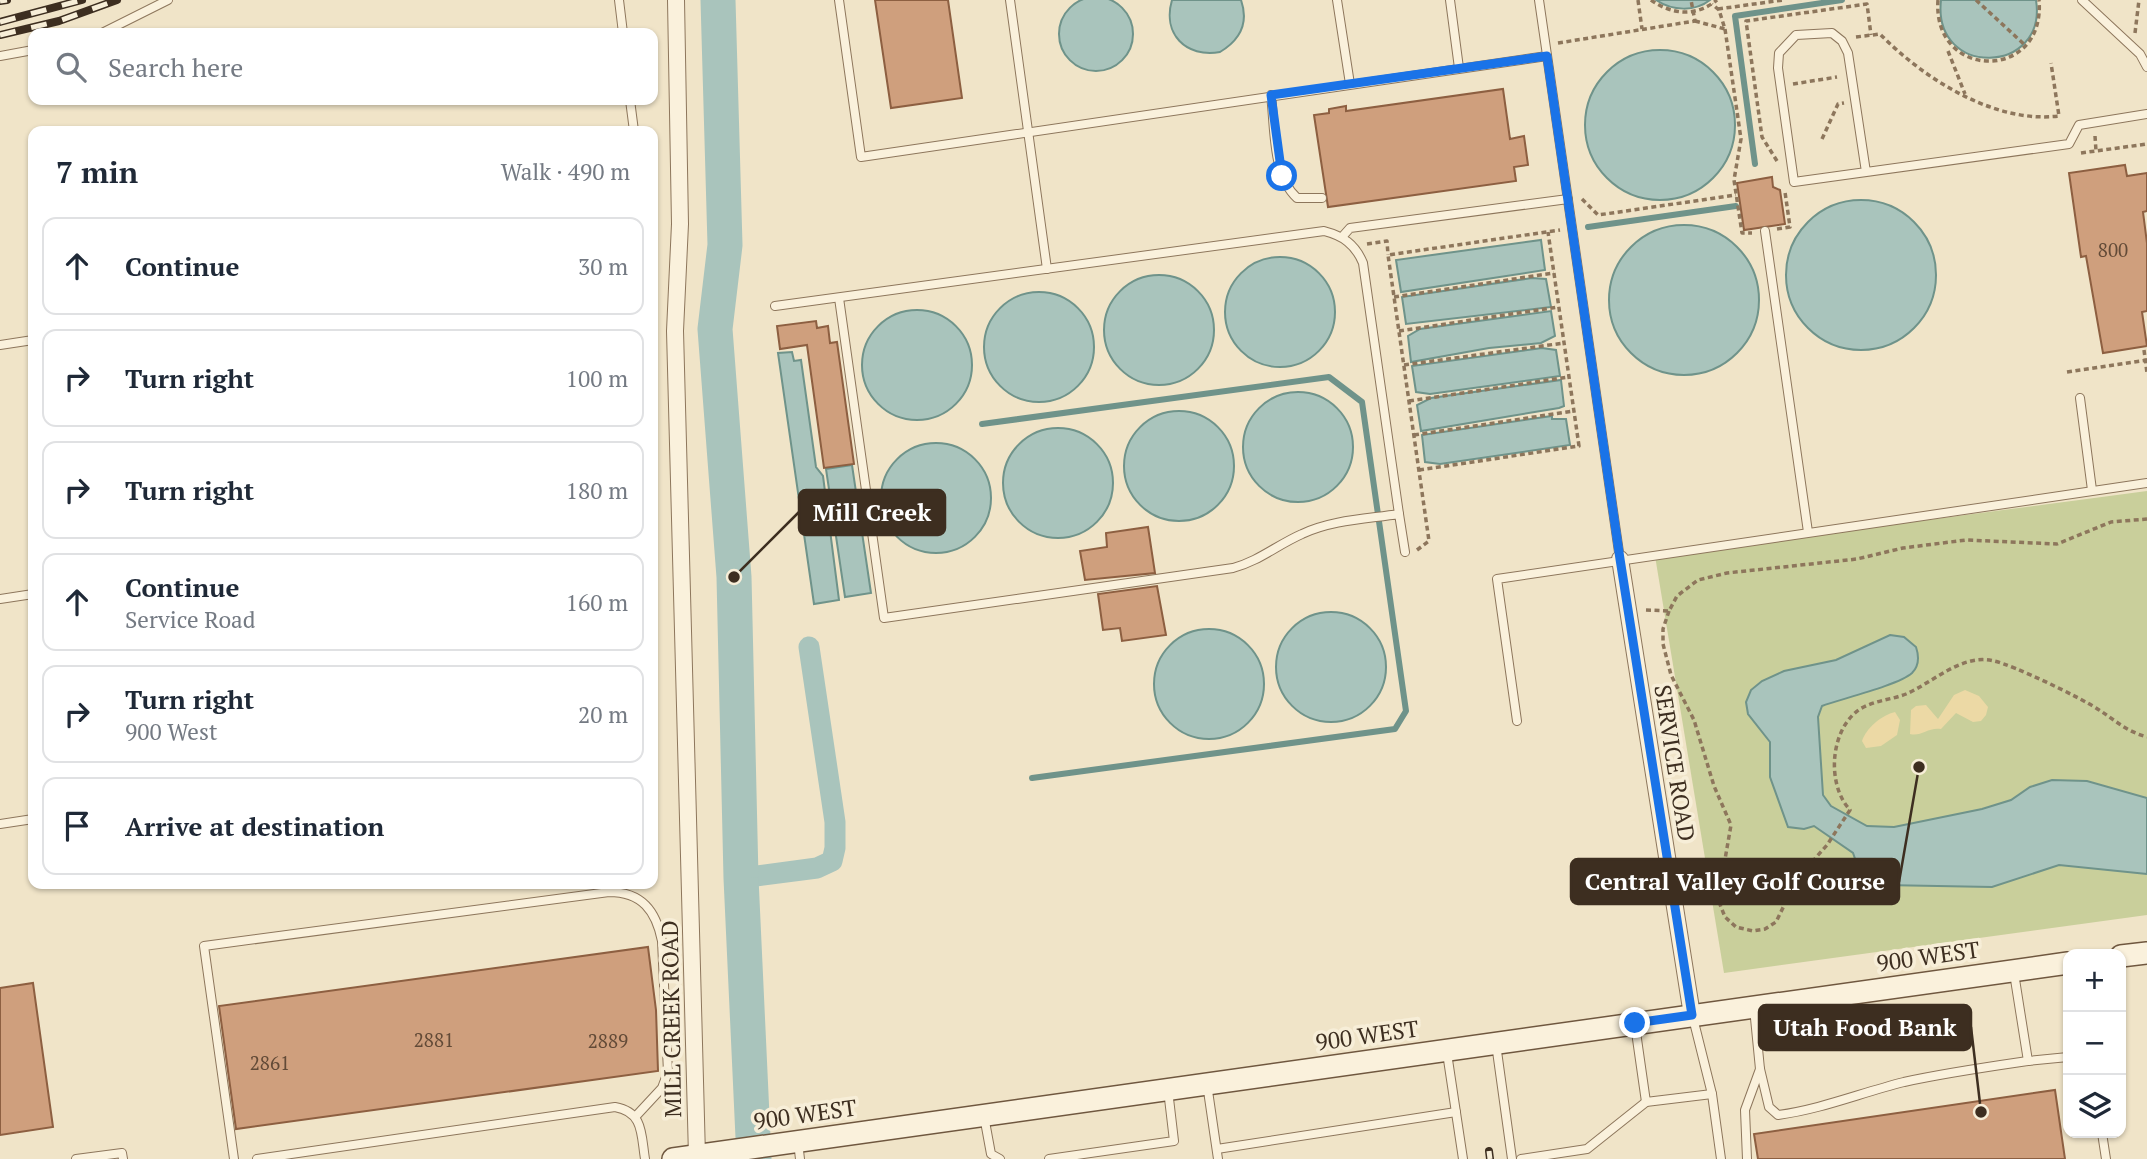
<!DOCTYPE html>
<html lang="en">
<head>
<meta charset="utf-8">
<style>
  :root { --surface:#fff; --page:#f2f2f3; --text:#1f2937; --muted:#747a83; --line:#e0e1e3 }
  body { margin:0; font-family:"PT Serif",serif; background:var(--page); color:var(--text) }
  .controls { position:absolute; right:21px; bottom:21px; display:grid; overflow:hidden; border-radius:14px; box-shadow:0 2px 5px #0004 }
  .controls button { width:63px; height:63px; display:grid; place-items:center; padding:0; border:0; border-bottom:2px solid var(--line); background:var(--surface); color:var(--text); font:35px sans-serif }
  .stop { position:absolute; width:21px; height:21px; margin:-16px; border:5px solid #1a73e8; border-radius:50%; background:#fff }
  .stop.end { background:#1a73e8; border-color:#fff; box-shadow:0 2px 7px #0008 }
  .list { margin:0; padding:0; list-style:none }
  h2 { display:flex; justify-content:space-between; align-items:center; height:91px; margin:0; padding:0 28px; font-size:30px }
  h2 small { font-size:23px; font-weight:400; color:var(--muted) }
  .list li { display:grid; grid-template-columns:46px 1fr auto; gap:21px; align-items:center; box-sizing:border-box; height:98px; margin:0 14px 14px; padding:0 14px; border:2px solid var(--line); border-radius:14px }
  .list b { display:block; font-size:26px; white-space:nowrap }
  .list p { margin:0; font-size:23px; white-space:nowrap; color:var(--muted) }
  .list em { font-size:23px; font-style:normal; color:var(--muted) }
  .icon { flex:none; width:38px; height:38px; fill:none; stroke:currentColor; stroke-width:2; stroke-linecap:round; stroke-linejoin:round }
  .map { position:relative; flex:none; width:2147px; height:1159px; overflow:hidden }
  .search { position:absolute; background:var(--surface); box-shadow:0 2px 5px #0004; left:28px; top:28px; width:630px; height:77px; display:flex; align-items:center; gap:18px; box-sizing:border-box; padding:0 24px; border-radius:14px; color:var(--muted); font-size:26px }
  .panel { position:absolute; background:var(--surface); box-shadow:0 2px 5px #0004; left:28px; top:126px; width:630px; height:763px; border-radius:14px }
  .map>svg:first-child { display:block }
  .green { fill:#c9cf9b }
  .sand { fill:#ecd9a5 }
  .water { fill:#a9c4bc; stroke:#6f938a; stroke-width:2 }
  .lines { fill:none; stroke-linecap:round; stroke-linejoin:round }
  .stream { stroke:#6f938a; stroke-width:6 }
  .canal { stroke:#a9c4bc; stroke-width:21 }
  .river { stroke:#a9c4bc; stroke-width:35 }
  .building { fill:#cf9f7d; stroke:#8d5f41; stroke-width:2 }
  .service-casing { stroke:#8d765c; stroke-width:10 }
  .minor-casing { stroke:#8d765c; stroke-width:18 }
  .secondary-casing { stroke:#6f573f; stroke-width:24 }
  .path { stroke:#8d765c; stroke-width:3.5; stroke-dasharray:5 3.5; stroke-linecap:butt }
  .service { stroke:#faf1dc; stroke-width:8 }
  .minor { stroke:#faf1dc; stroke-width:16 }
  .secondary { stroke:#faf1dc; stroke-width:21 }
  .rail-casing { stroke:#3d2e20; stroke-width:8 }
  .rail { stroke:#f7eed8; stroke-width:5; stroke-dasharray:16; stroke-linecap:butt }
  .route { stroke:#1a73e8; stroke-width:9 }
  .labels { text-anchor:middle; dominant-baseline:central; stroke-width:7; stroke-linejoin:round; paint-order:stroke }
  .number-label { font-size:19px; fill:#624a37 }
  .street-label { font-size:23px; fill:#3d2e20; stroke:#f7eed8 }
  .leader { fill:none; stroke:#3d2e20; stroke-width:2.5 }
  .callout-dot { fill:#3d2e20; stroke:#f7eed8; stroke-width:2.5 }
  .callout { fill:#3d2e20; stroke:#3d2e20; stroke-width:2.5 }
  .callout-label { font-size:24px; text-anchor:middle; font-weight:bold; fill:#fff }
</style>
</head>
<body>
<div class="map">
<svg width="2147" height="1159" viewBox="0 0 2147 1159">
  <rect width="100%" height="100%" fill="#f0e4c8"/>
  <!-- green -->
  <path class="green" d="M2147 491V915L1724 973 1655 556Z"/>
  <!-- sand -->
  <g class="sand">
    <path d="M1965 690 1979 696 1988 707 1986 715 1981 721 1973 722 1956 713 1941 729C1928 727 1921 737 1910 734L1911 710 1916 706 1926 705 1938 719 1954 695Z"/>
    <path d="M1895 712 1900 720 1897 735 1881 746 1866 748 1862 741C1866 728 1882 715 1895 712Z"/>
  </g>
  <!-- water -->
  <g class="water">
    <circle cx="1096" cy="34" r="37"/>
    <path d="M1172 0H1241C1249 23 1240 40 1220 52 1186 58 1162 34 1172 0Z"/>
    <path d="M1656 0H1710C1695 12 1672 11 1656 0Z"/>
    <path d="M1941 0H2036C2048 75 1932 79 1941 0Z"/>
    <circle cx="1660" cy="125" r="75"/>
    <circle cx="1861" cy="275" r="75"/>
    <circle cx="1684" cy="300" r="75"/>
    <path d="M1541 240 1545 270 1401 292 1396 260Z"/>
    <circle cx="1280" cy="312" r="55"/>
    <circle cx="1159" cy="330" r="55"/>
    <path d="M1532 278 1546 279 1551 307 1406 324 1402 297Z"/>
    <circle cx="1039" cy="347" r="55"/>
    <circle cx="917" cy="365" r="55"/>
    <path d="M1551 311 1555 336 1541 343 1489 348 1411 362 1408 336 1420 329Z"/>
    <path d="M1542 348 1556 350 1560 376 1430 394 1416 392 1412 366Z"/>
    <path d="M792 352 794 361 801 360 816 467 823 476 839 600 814 604 778 353Z"/>
    <path d="M1561 380 1564 406 1559 408 1421 431 1417 405 1431 398Z"/>
    <circle cx="1298" cy="447" r="55"/>
    <circle cx="1179" cy="466" r="55"/>
    <path d="M1552 416V419H1566L1570 445 1440 464 1425 462 1422 435Z"/>
    <circle cx="1058" cy="483" r="55"/>
    <circle cx="936" cy="498" r="55"/>
    <path d="M852 465 871 593 845 597 826 469Z"/>
    <circle cx="1331" cy="667" r="55"/>
    <circle cx="1209" cy="684" r="55"/>
    <path d="M1890 635 1904 637 1916 647C1919 656 1919 666 1912 673 1899 685 1841 699 1822 706L1818 717 1823 795 1831 806 1867 826 1894 827 1982 809 2011 800 2030 787 2052 780 2087 781 2147 798V874L2059 865 1992 887 1883 885 1861 876 1853 853 1814 826 1804 829 1788 827 1770 777V742L1748 714 1746 702 1751 690 1762 681 1784 671 1836 660Z"/>
  </g>
  <g class="lines">
    <!-- stream -->
    <g class="stream">
      <path d="M1755 164 1735 16 1842 0"/>
      <path d="M1588 227 1736 206"/>
      <path d="M982 424 1329 377 1362 402 1406 711 1395 729 1032 778"/>
    </g>
    <!-- canal -->
    <path class="canal" d="M741 878 817 868 832 861 835 848V822L809 647"/>
    <!-- river -->
    <path class="river" d="M718 0 725 245 715 329 734 577 741 878 754 1159"/>
  </g>
  <!-- building -->
  <g class="building">
    <path d="M875 0H948L962 98 891 108Z"/>
    <path d="M1503 89 1510 139 1524 136 1528 165 1514 167 1516 181 1328 207 1314 115 1329 113V109L1346 106V111Z"/>
    <path d="M2125 165 2127 176 2147 173V211L2143 212 2147 243V311L2142 312 2147 346 2103 353 2086 256 2081 257 2069 173Z"/>
    <path d="M1772 177 1773 187 1780 190 1785 224 1744 230 1737 183Z"/>
    <path d="M816 321 817 328 828 326 830 343 837 342 854 464 824 468 807 345 780 349 777 326Z"/>
    <path d="M1148 527 1155 573 1085 580 1080 551 1107 547 1106 533Z"/>
    <path d="M1157 586 1166 635 1122 641 1120 628 1103 630 1098 594Z"/>
    <path d="M648 947 656 1010 658 1071 236 1129 219 1006Z"/>
    <path d="M33 983 53 1127 0 1135V988Z"/>
    <path d="M2055 1090 2065 1159H1758L1754 1134Z"/>
  </g>
  <g class="lines">
    <!-- service casing -->
    <g class="service-casing">
      <g id="service">
        <path d="M619 0 623 33"/>
        <path d="M839 0 861 157 1547 56"/>
        <path d="M1010 0 1047 269"/>
        <path d="M1337 0 1350 84"/>
        <path d="M1450 0 1459 68"/>
        <path d="M1539 0 1620 559"/>
        <path d="M2082 0 2140 54 2147 67"/>
        <path d="M102 33 168 0"/>
        <path d="M0 56 33 50"/>
        <path d="M1271 95C1275 127 1272 175 1297 198H1322"/>
        <path d="M630 100 634 131"/>
        <path d="M1866 172 1848 53 1842 41 1832 33 1796 35 1779 53 1778 68 1794 182 2069 144 2079 125 2147 114"/>
        <path d="M1765 231 1808 532"/>
        <path d="M1342 237 1350 228 1568 199"/>
        <path d="M839 298 884 618 1233 568C1259 561 1277 545 1302 534 1332 520 1366 519 1399 514L1405 552"/>
        <path d="M775 306 1324 231C1343 236 1355 244 1363 263L1399 514"/>
        <path d="M0 345 33 340"/>
        <path d="M2080 398 2092 490"/>
        <path d="M0 599 33 594"/>
        <path d="M1517 721 1497 579 2147 483"/>
        <path d="M0 824 33 819"/>
        <path d="M2014 973 2028 1061 2068 1057"/>
        <path d="M1693 1018 1712 1094 1721 1159"/>
        <path d="M1635 1025 1646 1102 1712 1094"/>
        <path d="M1496 1044 1512 1159"/>
        <path d="M1447 1053 1463 1159"/>
        <path d="M1760 1069 1769 1107 1778 1115C1822 1109 1860 1093 1904 1082 1945 1073 1987 1067 2028 1061"/>
        <path d="M1207 1084 1218 1159"/>
        <path d="M984 1116 991 1154 1000 1159"/>
        <path d="M2102 1133 2106 1159"/>
        <path d="M798 1142 800 1159"/>
        <path d="M1217 1149 1456 1112"/>
        <path d="M76 1159 122 1153 123 1159"/>
        <path d="M234 1159 204 946 609 892C642 892 656 911 662 941L668 1072 662 1088 636 1116"/>
        <path d="M257 1159 615 1107C644 1112 641 1135 645 1159"/>
        <path d="M1049 1159 1174 1141 1168 1090"/>
        <path d="M1521 1159 1587 1149 1646 1102"/>
        <path d="M1747 1159 1745 1110 1760 1069 1754 1008"/>
      </g>
    </g>
    <!-- minor casing -->
    <g class="minor-casing">
      <g id="minor">
        <path d="M676 0 680 224 675 331 697 1156"/>
        <path d="M1620 559 1692 1015"/>
      </g>
    </g>
    <!-- secondary casing -->
    <g class="secondary-casing">
      <g id="secondary">
        <path d="M2121 956 2147 953"/>
        <path d="M673 1159 2068 963"/>
      </g>
    </g>
    <!-- path -->
    <g class="path">
      <path d="M1638 0 1642 29"/>
      <path d="M1651 0C1672 15 1696 17 1717 0"/>
      <path d="M1938 0C1932 81 2046 82 2039 0"/>
      <path d="M1976 0 2026 46"/>
      <path d="M1718 9 1783 0"/>
      <path d="M1695 21 1725 29 1719 10 1712 4"/>
      <path d="M1725 29 1741 139 1734 180 1742 233H1752"/>
      <path d="M2135 33 2139 0"/>
      <path d="M1856 37 1880 34C1923 78 1994 124 2059 116L2051 63"/>
      <path d="M1558 43 1695 21 1691 0"/>
      <path d="M1948 51 1965 94"/>
      <path d="M1793 84 1837 77"/>
      <path d="M2095 136 2096 151"/>
      <path d="M1822 139 1838 104 1844 103"/>
      <path d="M2081 153 2147 144"/>
      <path d="M1777 161 1762 137 1746 21 1867 4 1871 35"/>
      <path d="M1582 199 1598 215 1736 195"/>
      <path d="M1777 229 1790 227 1785 192"/>
      <path d="M1367 244 1387 241 1388 255"/>
      <path d="M1394 297 1554 273"/>
      <path d="M1399 331 1558 307"/>
      <path d="M2144 350 2147 373"/>
      <path d="M1404 365 1564 343"/>
      <path d="M2067 372 2147 360"/>
      <path d="M1409 401 1569 377"/>
      <path d="M1414 435 1574 411"/>
      <path d="M1419 470 1579 446 1548 232"/>
      <path d="M1417 550 1429 541 1388 255 1560 230"/>
      <path d="M1646 610 1669 611 1677 596 1698 580 1727 573 1857 559 1903 548 1966 540 2057 544 2111 522 2147 519"/>
      <path d="M1669 611 1663 629V644L1671 675 1694 720 1714 786 1731 825 1720 888 1719 902 1725 917 1736 927 1753 931 1765 929 1776 922 1797 879 1827 845 1850 810C1826 784 1830 729 1860 709 1875 700 1891 700 1906 694 1934 682 1962 653 1994 661 2013 665 2079 697 2096 708 2114 719 2125 731 2147 737"/>
    </g>
    <!-- service -->
    <use href="#service" class="service"/>
    <!-- minor -->
    <use href="#minor" class="minor"/>
    <!-- secondary -->
    <use href="#secondary" class="secondary"/>
    <!-- rail casing -->
    <g class="rail-casing">
      <g id="rail">
        <path d="M0 1 7 0"/>
        <path d="M0 22 82 0"/>
        <path d="M0 35 59 21 117 0"/>
        <path d="M1489 1151 1490 1159"/>
      </g>
    </g>
    <!-- rail -->
    <use href="#rail" class="rail"/>
  </g>
  <g class="lines">
    <!-- route -->
    <path class="route" d="M1282 176 1271 95 1547 56 1620 559 1692 1015 1635 1023"/>
  </g>
  <g class="labels">
    <!-- number labels -->
    <g class="number-label">
      <text x="2113" y="249">800</text>
      <text x="434" y="1039">2881</text>
      <text x="608" y="1040">2889</text>
      <text x="270" y="1062">2861</text>
    </g>
    <!-- street labels -->
    <g class="street-label">
      <text transform="translate(1675 763) rotate(81)">SERVICE ROAD</text>
      <text transform="translate(1928 956) rotate(-8)">900 WEST</text>
      <text transform="translate(671 1019) rotate(-91)">MILL CREEK ROAD</text>
      <text transform="translate(1367 1035) rotate(-8)">900 WEST</text>
      <text transform="translate(805 1114) rotate(-8)">900 WEST</text>
    </g>
  </g>
  <!-- callouts -->
  <path class="leader" d="M734 577L799 512M1919 767L1899 882M1981 1112L1971 1027"/>
  <g class="callout-dot">
    <circle cx="734" cy="577" r="7"/>
    <circle cx="1919" cy="767" r="7"/>
    <circle cx="1981" cy="1112" r="7"/>
  </g>
  <g class="callout">
    <rect x="799" y="490" width="146" height="45" rx="7"/>
    <rect x="1571" y="859" width="328" height="45" rx="7"/>
    <rect x="1759" y="1005" width="212" height="45" rx="7"/>
  </g>
  <g class="callout-label">
    <text x="872" y="521">Mill Creek</text>
    <text x="1735" y="890">Central Valley Golf Course</text>
    <text x="1865" y="1036">Utah Food Bank</text>
  </g>
</svg>
<div class="controls">
<button>+</button>
<button>−</button>
<button><svg class="icon" aria-label="layers" viewBox="0 0 24 24"><path d="M12 4l9 5-9 5-9-5zM3 14l9 5 9-5"/></svg></button>
</div>
<div class="stop" style="left:1282px;top:176px"></div>
<div class="stop end" style="left:1635px;top:1023px"></div>
<div class="search"><svg class="icon" aria-label="search" viewBox="0 0 24 24"><circle cx="10" cy="10" r="6"/><path d="M15 15l6 6"/></svg>Search here</div>
<section class="panel">
<h2>7 min<small>Walk · 490 m</small></h2>
<ul class="list">
<li><svg class="icon" aria-label="ahead" viewBox="0 0 24 24"><path d="M12 20V5M6 11l6-6 6 6"/></svg><div><b>Continue</b></div><em>30 m</em></li>
<li><svg class="icon" aria-label="right" viewBox="0 0 24 24"><path d="M7 20v-9h11M14 6l5 5-5 5"/></svg><div><b>Turn right</b></div><em>100 m</em></li>
<li><svg class="icon" aria-label="right" viewBox="0 0 24 24"><path d="M7 20v-9h11M14 6l5 5-5 5"/></svg><div><b>Turn right</b></div><em>180 m</em></li>
<li><svg class="icon" aria-label="ahead" viewBox="0 0 24 24"><path d="M12 20V5M6 11l6-6 6 6"/></svg><div><b>Continue</b><p>Service Road</p></div><em>160 m</em></li>
<li><svg class="icon" aria-label="right" viewBox="0 0 24 24"><path d="M7 20v-9h11M14 6l5 5-5 5"/></svg><div><b>Turn right</b><p>900 West</p></div><em>20 m</em></li>
<li><svg class="icon" aria-label="arrive" viewBox="0 0 24 24"><path d="M6 21V4h12l-3 4 3 4H6"/></svg><div><b>Arrive at destination</b></div></li>
</ul>
</section>
</div>
</body>
</html>
